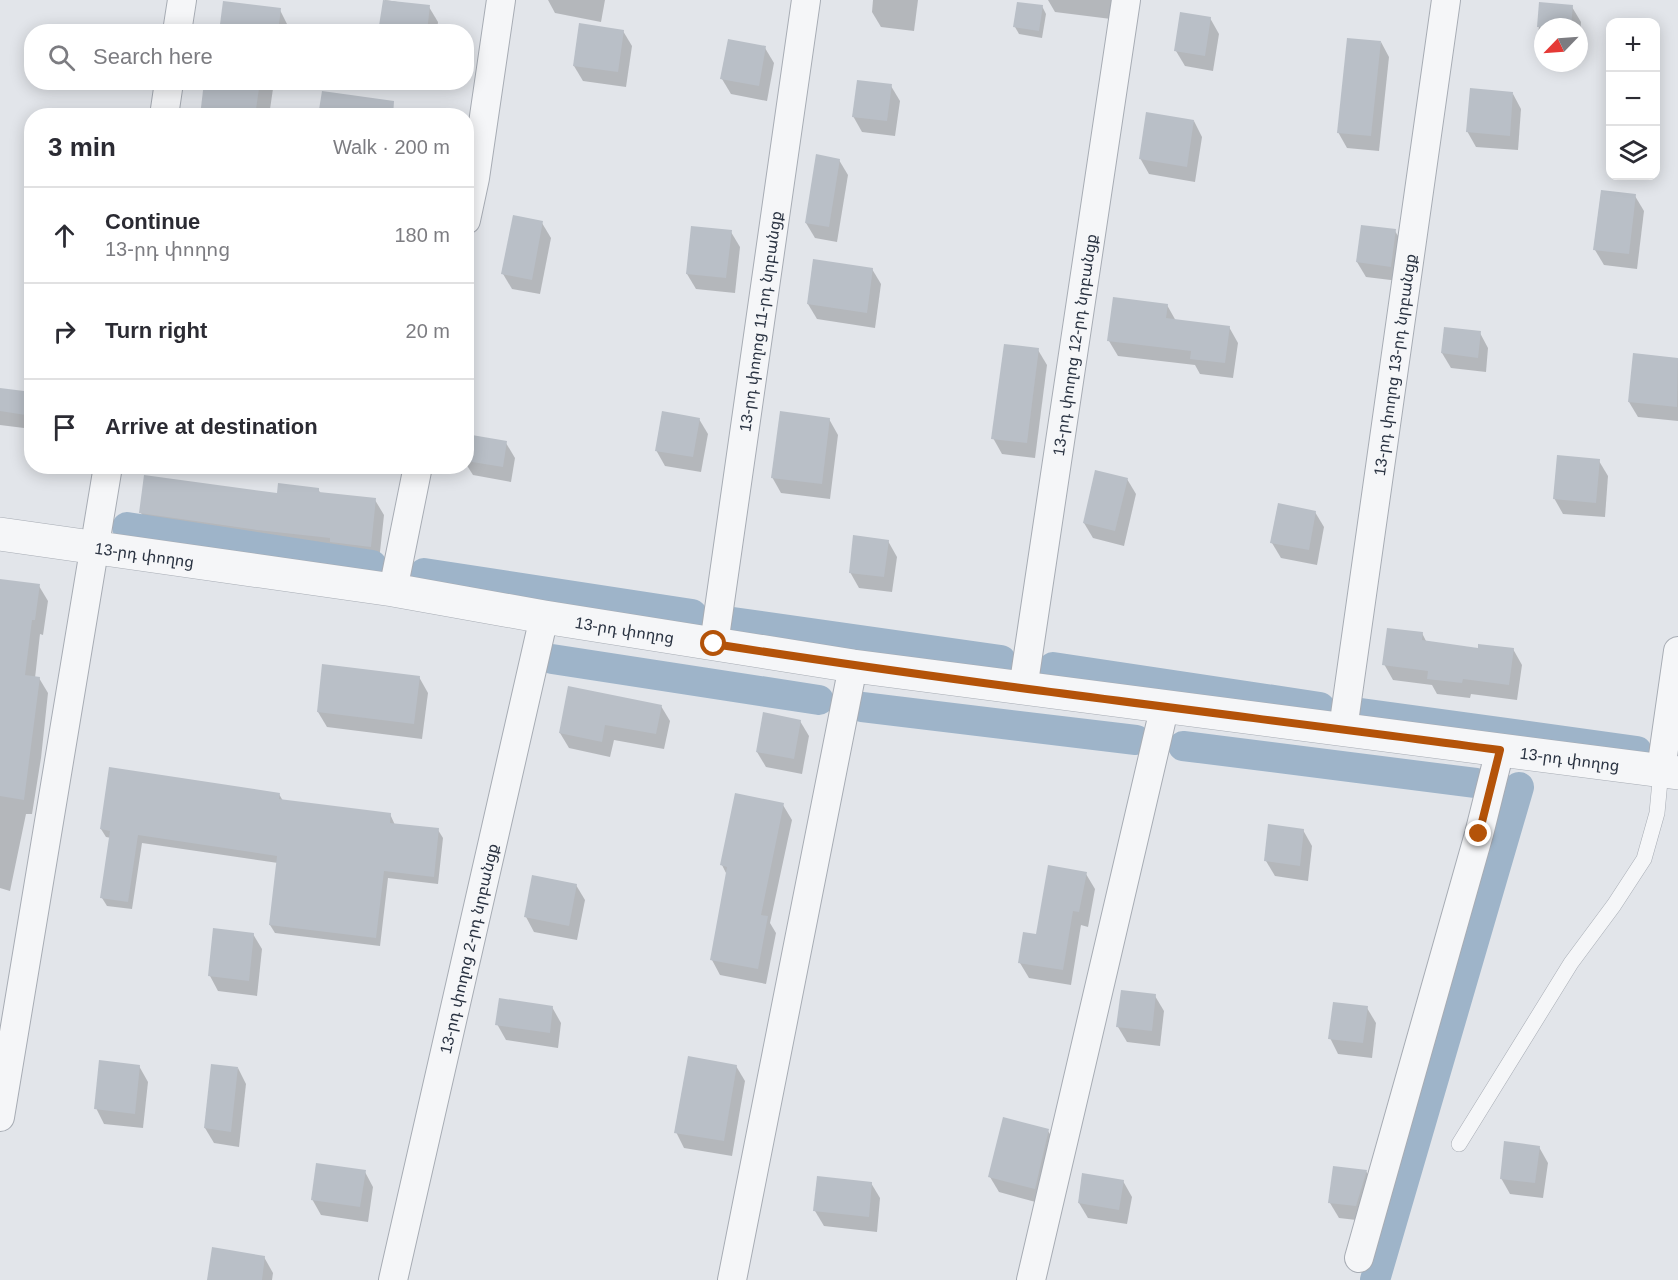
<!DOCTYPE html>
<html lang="en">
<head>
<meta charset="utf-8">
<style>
  :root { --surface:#fff; --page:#f7f7f7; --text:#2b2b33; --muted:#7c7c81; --line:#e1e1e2 }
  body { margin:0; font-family:Helvetica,"Noto Sans Armenian",sans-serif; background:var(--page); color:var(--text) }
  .controls { position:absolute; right:18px; top:18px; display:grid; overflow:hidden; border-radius:12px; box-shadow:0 3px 15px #0003 }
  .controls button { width:54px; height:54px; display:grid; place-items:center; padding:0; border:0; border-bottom:2px solid var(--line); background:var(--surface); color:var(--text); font:30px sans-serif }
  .compass { position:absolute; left:1534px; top:18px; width:54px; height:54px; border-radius:50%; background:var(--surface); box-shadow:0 3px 15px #0003; rotate:245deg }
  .stop { position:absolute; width:18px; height:18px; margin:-14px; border:4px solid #b45309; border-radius:50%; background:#fff }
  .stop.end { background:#b45309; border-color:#fff; box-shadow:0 2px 6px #0008 }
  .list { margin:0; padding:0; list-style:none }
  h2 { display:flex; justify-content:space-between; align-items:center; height:78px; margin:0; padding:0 24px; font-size:26px }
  h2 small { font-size:20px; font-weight:400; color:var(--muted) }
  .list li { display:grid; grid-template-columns:39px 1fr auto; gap:18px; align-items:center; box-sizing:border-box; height:96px; padding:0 24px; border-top:2px solid var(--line) }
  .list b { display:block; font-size:22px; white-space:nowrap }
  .list p { margin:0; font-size:20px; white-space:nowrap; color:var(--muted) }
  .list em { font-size:20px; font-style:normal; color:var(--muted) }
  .icon { flex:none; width:33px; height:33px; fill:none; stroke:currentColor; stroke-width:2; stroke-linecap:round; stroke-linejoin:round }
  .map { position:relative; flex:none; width:1678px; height:1280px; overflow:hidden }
  .search { position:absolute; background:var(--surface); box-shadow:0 3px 15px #0003; left:24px; top:24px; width:450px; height:66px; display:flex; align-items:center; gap:15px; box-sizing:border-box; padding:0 21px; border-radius:24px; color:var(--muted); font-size:22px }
  .panel { position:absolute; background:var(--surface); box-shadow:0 3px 15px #0003; left:24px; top:108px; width:450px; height:366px; border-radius:24px }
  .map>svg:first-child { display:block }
  .shadow { fill:#0003 }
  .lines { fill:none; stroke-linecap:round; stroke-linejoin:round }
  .canal { stroke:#9eb4c9; stroke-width:30 }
  .building { fill:#b9bfc7 }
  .service-casing { stroke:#a7acb4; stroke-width:16 }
  .minor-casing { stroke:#a7acb4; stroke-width:30 }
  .tertiary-casing { stroke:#a7acb4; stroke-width:34 }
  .service { stroke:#f5f6f8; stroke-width:15 }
  .minor { stroke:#f5f6f8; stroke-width:28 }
  .tertiary { stroke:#f5f6f8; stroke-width:33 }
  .route { stroke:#b45309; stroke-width:8 }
  .labels { text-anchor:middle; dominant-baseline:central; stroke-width:5; stroke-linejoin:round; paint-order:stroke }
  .street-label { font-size:16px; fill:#2a3342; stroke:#f2f4f7 }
</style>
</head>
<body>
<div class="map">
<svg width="1678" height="1280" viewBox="0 0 1678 1280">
  <rect width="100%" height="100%" fill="#e2e5ea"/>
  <!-- shadow -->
  <g class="shadow">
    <path d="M385 0 429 7 438 22 437 32H380Z"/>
    <path d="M548 0H605L601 22 555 13Z"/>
    <path d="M873 0H918L914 31 881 27 872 12Z"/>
    <path d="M1048 0H1114L1111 19 1055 12Z"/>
    <path d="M1541 4 1572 7 1581 22 1579 45V27H1543V58L1537 47Z"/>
    <path d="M1042 6 1046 14 1042 38 1019 34 1015 27Z"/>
    <path d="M280 10 291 32H221Z"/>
    <path d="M1210 18 1219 34 1213 71 1185 66 1176 51Z"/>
    <path d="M623 31 632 46 626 87 583 81 574 66Z"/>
    <path d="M1381 42 1389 57 1379 151 1347 148 1338 132Z"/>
    <path d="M765 48 774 63 767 101 731 94 722 79Z"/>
    <path d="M1553 63H1578L1577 65Z"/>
    <path d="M206 82H274L269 116H201Z"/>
    <path d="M891 86 900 101 895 136 862 132 853 116Z"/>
    <path d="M1513 94 1521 109 1518 150 1476 147 1467 131Z"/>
    <path d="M1194 121 1202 137 1195 182 1149 174 1140 158Z"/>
    <path d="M839 160 848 175 837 242 815 238 806 223Z"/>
    <path d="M1635 196 1644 211 1637 269 1604 265 1595 250Z"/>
    <path d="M542 223 551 238 540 294 512 289 503 274Z"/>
    <path d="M1395 231 1404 246 1399 281 1366 277 1357 262Z"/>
    <path d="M731 232 740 247 735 293 696 289 687 274Z"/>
    <path d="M872 269 881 284 875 328 817 319 808 304Z"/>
    <path d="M1167 305 1176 321 1229 327 1238 343 1233 378 1200 374 1195 365 1118 356 1109 341Z"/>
    <path d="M1480 333 1488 348 1486 372 1451 368 1442 353Z"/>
    <path d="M1038 350 1047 365 1035 458 1002 454 993 438Z"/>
    <path d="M1635 354 1678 359V421L1638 417 1629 402Z"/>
    <path d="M0 389 32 393V429L0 425Z"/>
    <path d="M699 419 708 434 701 472 665 466 656 450Z"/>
    <path d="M829 419 838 435 830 499 781 493 772 477Z"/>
    <path d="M506 443 515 458 511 482 473 475 466 464V444Z"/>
    <path d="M1599 461 1608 476 1605 517 1563 514 1554 498Z"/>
    <path d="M1127 479 1136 494 1124 546 1093 538 1084 523Z"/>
    <path d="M318 489 321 494 375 500 384 515 379 561 340 557 338 553 267 545 150 528 141 513Z"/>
    <path d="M1315 512 1324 527 1317 565 1281 558 1272 543Z"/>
    <path d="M888 541 897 557 892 592 859 588 850 572Z"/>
    <path d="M0 580 39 586 48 601 43 635 40 634 35 678H39L48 693 41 758 32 814H26L10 891 0 888Z"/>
    <path d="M1422 633 1427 643 1479 649H1513L1522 665 1517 700 1471 694 1470 698 1437 694 1432 685 1393 680 1384 664Z"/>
    <path d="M419 677 428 693 422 739 327 727 318 712Z"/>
    <path d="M661 706 670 721 664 749 614 740 610 757 569 748 560 733Z"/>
    <path d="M800 721 809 736 802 774 766 767 757 752Z"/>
    <path d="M279 794 283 801 390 814 395 825 438 830 443 838 438 884 388 878 380 946 275 933 270 925 278 863 142 843 132 909 107 906 102 898 111 838 106 837 101 829Z"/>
    <path d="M783 805 792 820 770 923 776 933 766 984 720 975 712 960 727 875 722 865Z"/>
    <path d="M1303 830 1312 846 1308 881 1275 876 1266 861Z"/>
    <path d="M1086 874 1095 889 1088 927 1081 925 1071 985 1029 978 1020 963 1037 936Z"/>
    <path d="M576 885 585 900 577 940 534 932 526 917Z"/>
    <path d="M253 934 262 949 257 996 218 991 210 976Z"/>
    <path d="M1155 996 1164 1011 1160 1046 1127 1042 1118 1027Z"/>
    <path d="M552 1007 561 1023 558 1048 506 1040 497 1024Z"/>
    <path d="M1367 1008 1376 1023 1372 1058 1338 1054 1330 1038Z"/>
    <path d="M139 1066 148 1082 143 1128 104 1124 96 1108Z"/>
    <path d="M736 1066 745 1081 732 1156 684 1148 676 1132Z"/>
    <path d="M238 1068 246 1084 239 1147 214 1143 205 1128Z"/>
    <path d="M1048 1131 1057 1146 1043 1204 999 1192 990 1177Z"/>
    <path d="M1539 1147 1548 1163 1543 1198 1510 1194 1501 1178Z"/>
    <path d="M1366 1171 1375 1187 1365 1221 1339 1218 1330 1203Z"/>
    <path d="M365 1172 373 1187 368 1222 321 1215 312 1199Z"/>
    <path d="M1123 1181 1132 1197 1127 1224 1088 1218 1079 1203Z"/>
    <path d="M871 1183 880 1198 877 1232 824 1226 815 1211Z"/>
    <path d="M264 1257 273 1273 272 1280H209Z"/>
  </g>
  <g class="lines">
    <!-- canal -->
    <g class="canal">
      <path d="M127 527 372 565"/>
      <path d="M424 573 692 614"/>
      <path d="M733 622 1001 660"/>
      <path d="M552 659 819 700"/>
      <path d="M1053 667 1320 707"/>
      <path d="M862 707 1136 740"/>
      <path d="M1361 713 1637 751"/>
      <path d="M1183 746 1476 783"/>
      <path d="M1375 1280 1519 787"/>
    </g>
  </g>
  <!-- building -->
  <g class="building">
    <path d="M383 0 430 5 427 32H378Z"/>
    <path d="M223 1 281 8 278 32H219Z"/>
    <path d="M1017 2 1043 5 1039 31 1013 27Z"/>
    <path d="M1539 2 1573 5 1571 27H1537Z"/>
    <path d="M1180 12 1211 17 1205 56 1174 51Z"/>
    <path d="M579 23 624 30 618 72 573 66Z"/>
    <path d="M1347 38 1381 41 1371 136 1337 133Z"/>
    <path d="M728 39 766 46 759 86 720 79Z"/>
    <path d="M857 80 892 84 887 121 852 117Z"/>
    <path d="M204 82H260L255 116H200Z"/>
    <path d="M1470 88 1513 92 1510 136 1466 132Z"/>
    <path d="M322 91 394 101 393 116H318Z"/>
    <path d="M1146 112 1194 120 1187 167 1139 159Z"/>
    <path d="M816 154 840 159 829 227 805 223Z"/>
    <path d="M1601 190 1636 194 1629 254 1593 250Z"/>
    <path d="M513 215 543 221 532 280 501 274Z"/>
    <path d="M1361 225 1396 229 1391 267 1356 262Z"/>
    <path d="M691 226 732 230 726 278 686 274Z"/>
    <path d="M813 259 873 268 867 313 807 304Z"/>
    <path d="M1113 297 1168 304 1166 318 1230 326 1225 363 1190 359 1191 351 1107 341Z"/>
    <path d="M1444 327 1481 331 1478 358 1441 353Z"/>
    <path d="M1004 344 1039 348 1027 443 991 439Z"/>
    <path d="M1633 353 1678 358 1677 407 1628 402Z"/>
    <path d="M0 388 32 392V416L0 411Z"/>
    <path d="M662 411 700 418 693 457 655 451Z"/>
    <path d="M780 411 830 418 822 484 771 478Z"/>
    <path d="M466 434 507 441 503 467 466 461Z"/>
    <path d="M1557 455 1600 459 1596 503 1553 499Z"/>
    <path d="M1095 470 1128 478 1115 531 1083 523Z"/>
    <path d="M144 475 277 493 278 483 319 488V492L376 498 371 547 330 542V538L257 530 139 513Z"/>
    <path d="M1278 503 1316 511 1309 550 1270 543Z"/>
    <path d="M853 535 889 540 884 577 849 573Z"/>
    <path d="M0 579 40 584 35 620H32L25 675 40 677 24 800 0 796Z"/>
    <path d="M1387 628 1423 632 1422 640 1478 648V644L1514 648 1509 685 1463 679 1462 683 1427 679 1428 671 1382 665Z"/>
    <path d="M322 664 420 676 414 724 317 712Z"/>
    <path d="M568 686 662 705 656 734 605 725 602 742 559 733Z"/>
    <path d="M763 712 801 720 794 759 756 752Z"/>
    <path d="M109 767 280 793 279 799 391 813 390 823 439 828 434 877 384 871 376 938 269 925 277 856 138 835 128 902 100 898 110 831 100 829Z"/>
    <path d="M735 793 784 803 761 915 768 916 758 969 710 960 727 867 720 865Z"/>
    <path d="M1268 824 1304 829 1300 866 1264 861Z"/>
    <path d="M1048 865 1087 872 1079 912 1073 911 1063 970 1018 963 1023 932 1036 934Z"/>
    <path d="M532 875 577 884 569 926 524 917Z"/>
    <path d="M213 928 254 933 249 981 208 976Z"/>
    <path d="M1121 990 1156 994 1152 1031 1116 1027Z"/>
    <path d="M499 998 553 1006 550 1033 495 1025Z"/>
    <path d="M1333 1002 1368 1006 1363 1043 1328 1039Z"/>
    <path d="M688 1056 737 1065 724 1141 674 1133Z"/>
    <path d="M99 1060 140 1065 135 1114 94 1109Z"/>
    <path d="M211 1064 238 1067 231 1132 204 1128Z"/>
    <path d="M1003 1117 1049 1129 1035 1189 988 1177Z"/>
    <path d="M1504 1141 1540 1146 1535 1183 1500 1179Z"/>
    <path d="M316 1163 366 1170 360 1207 311 1200Z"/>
    <path d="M1333 1166 1367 1170 1356 1206 1328 1203Z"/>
    <path d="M1082 1173 1124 1180 1119 1210 1078 1203Z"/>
    <path d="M817 1176 872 1182 869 1217 813 1211Z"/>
    <path d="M212 1247 265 1256 262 1280H207Z"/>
  </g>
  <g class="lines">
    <!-- service casing -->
    <g class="service-casing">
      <path id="service" d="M1459 1144 1571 963 1614 905 1644 859 1657 813 1661 770"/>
    </g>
    <!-- minor casing -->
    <g class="minor-casing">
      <g id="minor">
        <path d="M177 32 182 0"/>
        <path d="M164 116 169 82"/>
        <path d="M466 220 475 178 501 0"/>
        <path d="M393 590 418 466"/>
        <path id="s1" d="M714 644 806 0"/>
        <path id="s2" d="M1023 689 1126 0"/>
        <path id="s3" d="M1343 729 1446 0"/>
        <path d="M1661 770 1678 651"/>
        <path d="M0 1117 108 466"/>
        <path d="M1359 1258 1479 834 1500 750"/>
        <path id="s4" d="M393 1280 544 617"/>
        <path d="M732 1280 853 666"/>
        <path d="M1031 1280 1165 705"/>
      </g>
    </g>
    <!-- tertiary casing -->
    <g class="tertiary-casing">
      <g id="tertiary">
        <path id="s5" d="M0 534 393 590 544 617 853 666 1678 773"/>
      </g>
    </g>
    <!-- service -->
    <use href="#service" class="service"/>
    <!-- minor -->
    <use href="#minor" class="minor"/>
    <!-- tertiary -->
    <use href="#tertiary" class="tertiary"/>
  </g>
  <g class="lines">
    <!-- route -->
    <path class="route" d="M714 644C975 685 1238 715 1500 750L1479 834"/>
  </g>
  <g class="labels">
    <!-- street labels -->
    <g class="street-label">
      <text stroke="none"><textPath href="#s1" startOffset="326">13-րդ փողոց 11-րդ նրբանցք</textPath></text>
      <text stroke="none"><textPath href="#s2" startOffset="348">13-րդ փողոց 12-րդ նրբանցք</textPath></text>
      <text stroke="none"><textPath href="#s3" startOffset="368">13-րդ փողոց 13-րդ նրբանցք</textPath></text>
      <text stroke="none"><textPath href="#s5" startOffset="146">13-րդ փողոց</textPath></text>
      <text stroke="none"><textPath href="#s5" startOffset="632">13-րդ փողոց</textPath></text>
      <text stroke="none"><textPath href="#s5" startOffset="1586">13-րդ փողոց</textPath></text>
      <text stroke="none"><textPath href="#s4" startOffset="340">13-րդ փողոց 2-րդ նրբանցք</textPath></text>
    </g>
  </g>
</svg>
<div class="controls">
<button>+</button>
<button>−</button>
<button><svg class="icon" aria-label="layers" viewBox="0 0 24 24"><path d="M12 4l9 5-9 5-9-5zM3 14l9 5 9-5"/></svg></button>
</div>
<svg class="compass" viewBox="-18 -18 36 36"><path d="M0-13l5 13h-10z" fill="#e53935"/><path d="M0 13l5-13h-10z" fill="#7c7c81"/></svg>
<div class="stop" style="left:714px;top:644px"></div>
<div class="stop end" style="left:1479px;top:834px"></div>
<div class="search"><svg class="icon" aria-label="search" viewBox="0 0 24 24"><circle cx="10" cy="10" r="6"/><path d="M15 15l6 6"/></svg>Search here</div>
<section class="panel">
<h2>3 min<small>Walk · 200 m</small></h2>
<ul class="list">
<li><svg class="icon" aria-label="ahead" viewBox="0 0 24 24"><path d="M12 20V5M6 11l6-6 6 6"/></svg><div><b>Continue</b><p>13-րդ փողոց</p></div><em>180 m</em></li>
<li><svg class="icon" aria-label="right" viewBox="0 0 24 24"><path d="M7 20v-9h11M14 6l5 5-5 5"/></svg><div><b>Turn right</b></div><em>20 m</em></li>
<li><svg class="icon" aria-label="arrive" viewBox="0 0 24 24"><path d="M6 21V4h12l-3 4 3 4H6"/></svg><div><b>Arrive at destination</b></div></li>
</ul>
</section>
</div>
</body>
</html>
